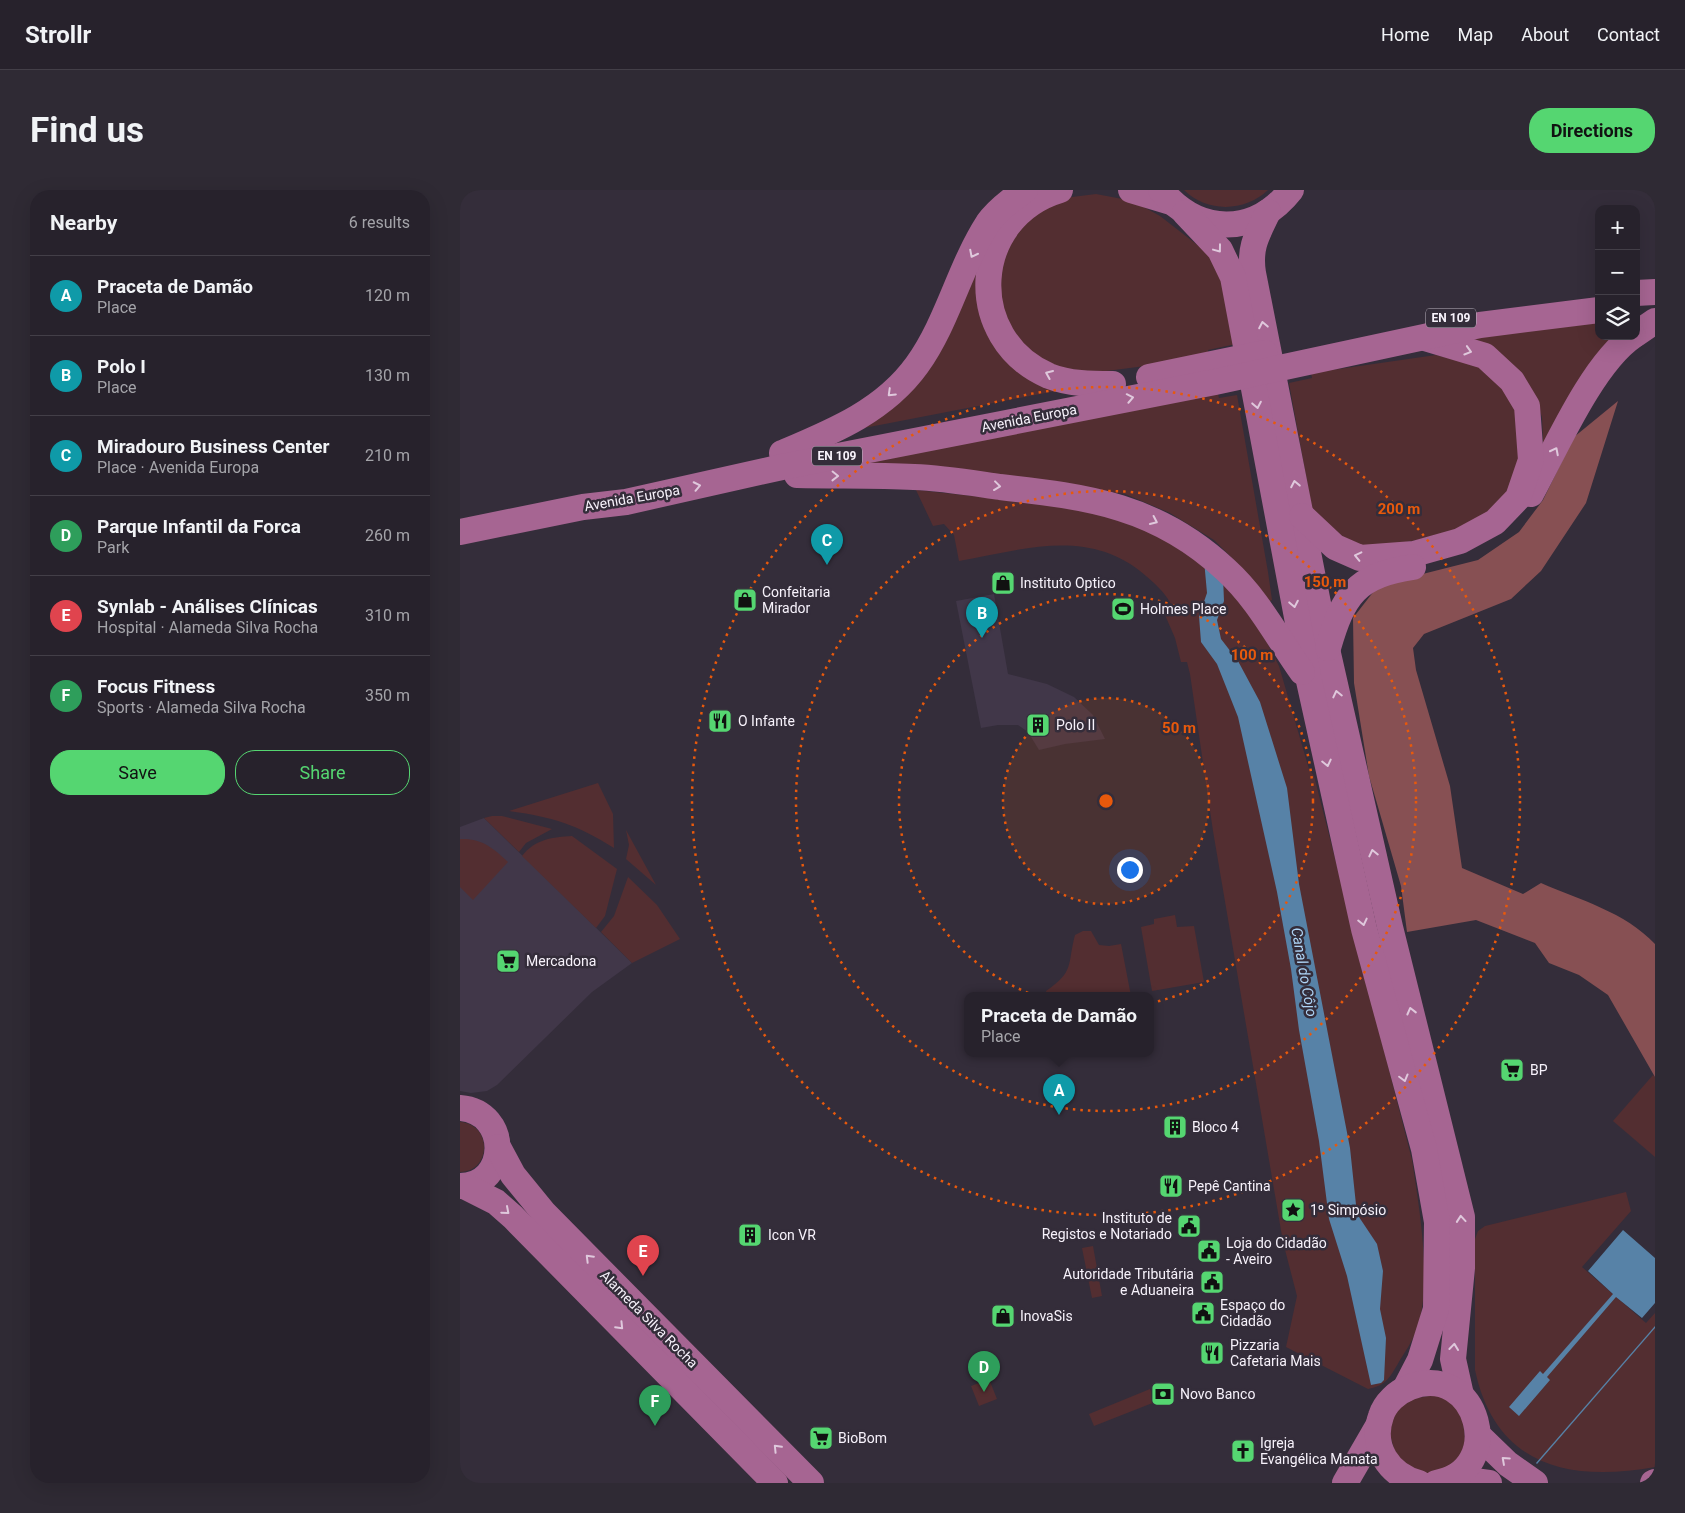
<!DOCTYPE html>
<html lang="en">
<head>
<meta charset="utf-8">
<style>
  :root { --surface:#27222c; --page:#2f2a34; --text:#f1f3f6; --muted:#a4a4a9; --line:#433f48; --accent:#55d671 }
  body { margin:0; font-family:Roboto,sans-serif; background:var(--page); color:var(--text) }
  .controls { position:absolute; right:15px; top:15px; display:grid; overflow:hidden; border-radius:10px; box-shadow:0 5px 20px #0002 }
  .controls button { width:45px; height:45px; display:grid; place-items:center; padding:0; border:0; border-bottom:1px solid var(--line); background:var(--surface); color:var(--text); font:25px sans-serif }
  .you { position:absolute; left:669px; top:679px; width:18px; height:18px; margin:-12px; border:4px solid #fff; border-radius:50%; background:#1a73e8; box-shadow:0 0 0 8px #1a73e833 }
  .badge { display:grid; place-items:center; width:32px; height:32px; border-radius:50%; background:var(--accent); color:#fff; font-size:16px; font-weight:700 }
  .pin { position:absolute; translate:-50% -41px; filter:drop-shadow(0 1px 2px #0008) }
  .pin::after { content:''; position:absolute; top:26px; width:18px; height:15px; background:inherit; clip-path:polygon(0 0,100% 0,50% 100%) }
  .popup { position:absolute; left:504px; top:802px; width:190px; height:65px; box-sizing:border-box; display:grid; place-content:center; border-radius:10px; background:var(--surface); filter:drop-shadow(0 1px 4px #0005); font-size:16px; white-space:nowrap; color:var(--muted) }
  .popup b { font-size:19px; color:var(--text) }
  .popup::after { content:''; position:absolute; left:50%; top:100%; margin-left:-10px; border:10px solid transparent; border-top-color:var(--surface) }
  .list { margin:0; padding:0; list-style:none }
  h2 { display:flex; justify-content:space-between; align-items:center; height:65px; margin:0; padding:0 20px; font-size:21px }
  h2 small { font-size:16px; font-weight:400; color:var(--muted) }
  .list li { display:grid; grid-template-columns:32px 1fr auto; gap:15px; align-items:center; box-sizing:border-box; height:80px; padding:0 20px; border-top:1px solid var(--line) }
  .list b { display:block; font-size:19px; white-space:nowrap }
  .list p { margin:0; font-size:16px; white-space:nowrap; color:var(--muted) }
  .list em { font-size:16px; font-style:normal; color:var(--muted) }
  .actions { display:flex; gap:10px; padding:15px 20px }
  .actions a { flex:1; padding:11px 0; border:1px solid var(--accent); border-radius:20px; text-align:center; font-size:18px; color:var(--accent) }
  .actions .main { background:var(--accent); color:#111 }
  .icon { flex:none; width:28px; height:28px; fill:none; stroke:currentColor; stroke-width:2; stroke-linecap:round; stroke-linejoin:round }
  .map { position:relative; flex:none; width:1195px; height:1293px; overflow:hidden; border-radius:20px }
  header { display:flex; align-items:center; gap:30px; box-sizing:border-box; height:70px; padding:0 25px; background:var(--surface); border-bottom:1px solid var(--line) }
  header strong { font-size:24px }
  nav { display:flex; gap:28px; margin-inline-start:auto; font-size:18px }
  .intro { display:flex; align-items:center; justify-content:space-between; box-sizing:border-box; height:120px; padding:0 30px }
  h1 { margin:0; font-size:35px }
  .button { padding:12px 22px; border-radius:20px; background:var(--accent); color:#111; font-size:18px; font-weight:700 }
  main { display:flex; gap:30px; padding:0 30px }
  aside { flex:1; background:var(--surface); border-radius:20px; box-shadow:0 5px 20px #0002 }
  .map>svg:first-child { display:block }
  .built { fill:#413749 }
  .green { fill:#532e31 }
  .forest { fill:#875053 }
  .water { fill:#5782a7 }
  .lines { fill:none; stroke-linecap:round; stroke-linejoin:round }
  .major { stroke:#a66592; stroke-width:26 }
  .oneway { stroke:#dfc8dc }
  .ring { fill:none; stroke:#e8590c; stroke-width:2.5; stroke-dasharray:2.5 5 }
  .labels { text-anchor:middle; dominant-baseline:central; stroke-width:5; stroke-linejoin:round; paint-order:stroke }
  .shield { fill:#342d3a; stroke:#bcb7c1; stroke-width:1 }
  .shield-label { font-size:12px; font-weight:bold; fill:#f7f2fb }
  .street-label { font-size:14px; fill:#f7f2fb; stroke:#342d3a }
  .poi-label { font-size:14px; fill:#f7f2fb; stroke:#342d3a; text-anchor:start }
  .water-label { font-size:15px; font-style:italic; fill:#aed4f6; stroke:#342d3a }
  .centre { fill:#e8590c; stroke:#342d3a; stroke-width:2.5 }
  .ring-label { font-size:15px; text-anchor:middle; font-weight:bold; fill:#e8590c; stroke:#342d3a; stroke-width:5; stroke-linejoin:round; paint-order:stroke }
</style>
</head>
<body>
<header>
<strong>Strollr</strong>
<nav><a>Home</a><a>Map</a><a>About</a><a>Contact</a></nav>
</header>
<div class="intro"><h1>Find us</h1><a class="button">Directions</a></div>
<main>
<aside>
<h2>Nearby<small>6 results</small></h2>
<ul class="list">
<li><span class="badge" style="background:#0f9aa8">A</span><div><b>Praceta de Damão</b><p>Place</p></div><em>120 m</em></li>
<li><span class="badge" style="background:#0f9aa8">B</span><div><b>Polo I</b><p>Place</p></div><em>130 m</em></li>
<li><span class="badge" style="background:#0f9aa8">C</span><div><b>Miradouro Business Center</b><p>Place · Avenida Europa</p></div><em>210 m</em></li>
<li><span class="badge" style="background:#2e9e5b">D</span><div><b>Parque Infantil da Forca</b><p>Park</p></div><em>260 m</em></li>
<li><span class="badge" style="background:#e0444e">E</span><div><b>Synlab - Análises Clínicas</b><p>Hospital · Alameda Silva Rocha</p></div><em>310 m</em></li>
<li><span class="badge" style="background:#2e9e5b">F</span><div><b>Focus Fitness</b><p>Sports · Alameda Silva Rocha</p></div><em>350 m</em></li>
</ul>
<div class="actions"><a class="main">Save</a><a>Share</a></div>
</aside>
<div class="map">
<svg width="1195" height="1293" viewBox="0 0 1195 1293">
  <rect width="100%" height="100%" fill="#342d3a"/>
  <!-- built -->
  <g class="built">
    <path d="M534 404 548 484 587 494 614 507 633 525 645 549 605 554 579 560 568 542 558 535H538L521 538 496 411Z"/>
    <path d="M24 628 172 773 132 802 37 895 27 901 11 903 0 901V637Z"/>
  </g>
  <!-- green -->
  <g class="green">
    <path d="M724 0H808C785 22 747 23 724 0Z"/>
    <path d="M636 4 673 11 700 26 749 64 761 85 776 154 748 160 749 165 693 175 631 183 589 175 559 151 538 121 540 67 555 41 582 18 604 8Z"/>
    <path d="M523 58 520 101 601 200 404 238Z"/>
    <path d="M1139 131V146H1164L1080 278 1083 249 1082 227 1075 209 1010 149Z"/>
    <path d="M976 165 1017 175 1040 195 1054 215 1063 268 1045 311 992 344 923 356 892 355 852 319 829 193 852 188 851 183Z"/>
    <path d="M758 204 759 208 777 205 808 382 812 410 808 412 785 381 754 350 710 323 665 304 597 294 380 275Z"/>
    <path d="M456 300 644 320 700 342 770 393 796 431 819 476 849 579 854 586 952 970C959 1016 974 1100 955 1144 951 1153 945 1162 940 1170 931 1186 926 1196 908 1199L826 1157 837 1106 823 1052 753 641 730 484 727 472H721L715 448 705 425 713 418C707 405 697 395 686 386 631 337 564 359 499 371L494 345 484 334 473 336Z"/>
    <path d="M138 593 153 624 154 658C116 634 92 627 49 621Z"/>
    <path d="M32 626H42L92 639 66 653 59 662 24 628Z"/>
    <path d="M166 640 196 695 166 669 169 655Z"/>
    <path d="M112 646 157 679 145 726 136 738 62 666C75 649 93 647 112 646Z"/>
    <path d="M0 649C22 648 33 658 48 672L13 710 0 697Z"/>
    <path d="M168 687 197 715 220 749 172 773 141 742 154 726Z"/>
    <path d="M715 725 717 737 734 736 744 792 692 801 681 737 694 734V729Z"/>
    <path d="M623 741H631L639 755 649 756 661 754 671 806H587L586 801C615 781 607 775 615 745Z"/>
    <path d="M1193 885 1195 887V967L1153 931Z"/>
    <path d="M0 932C32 934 32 981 0 982Z"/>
    <path d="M1166 1002 1171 1021 1122 1077 1186 1133 1195 1123V1277C1106 1293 1035 1274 1015 1180V1049L1018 1041 1025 1036Z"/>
    <path d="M633 1056 642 1106 632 1108 622 1058Z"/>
    <path d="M529 1189 537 1209 519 1216 511 1196Z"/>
    <path d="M690 1199 695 1212 634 1236 629 1224Z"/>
    <path d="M980 1204 1002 1220 1006 1259C981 1288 972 1290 938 1273L927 1234 941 1211Z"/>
  </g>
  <!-- forest -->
  <path class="forest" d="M1158 211 1126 313 1081 381 1051 409 964 444 953 458 956 480 990 596 1002 678 1063 704 1081 693C1120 710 1165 722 1195 754V887L1148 805 1119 785 1089 773 1075 753 1016 730 947 742 941 696 909 586 894 493 893 428 914 401 935 391 1018 370 1059 342 1083 310 1114 247Z"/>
  <!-- water -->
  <g class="water">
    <path d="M744 370 763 387 764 411 757 430 761 449 778 471 800 512 827 598 839 694 890 958 897 1024 917 1054 923 1081 920 1119 926 1148 924 1190 921 1193 911 1195 887 1086 869 1029 859 951 839 840 831 779 817 702 778 527 757 474 741 452 739 426 747 403Z"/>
    <path d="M1163 1040 1195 1068V1113L1182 1128 1156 1107 1087 1187 1090 1190 1059 1226 1049 1217 1080 1181 1083 1184 1153 1104 1128 1081Z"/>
    <path d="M1195 1136V1138L1077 1274 1076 1273Z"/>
  </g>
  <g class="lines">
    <!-- major -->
    <g class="major">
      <path d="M600 0C510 27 503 149 589 186 609 194 632 194 653 194"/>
      <path d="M671 0 711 12"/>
      <path d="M701 0C738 45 794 47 831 0"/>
      <path d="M808 22C797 45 789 57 793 83L867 459 930 737 1002 1027V1078L993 1169 1001 1205"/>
      <path d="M725 23 760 60 773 87 849 491 904 739 964 959 977 1032 976 1119 960 1170 945 1199"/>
      <path d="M1176 103 1195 102"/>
      <path d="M1176 144 1195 131"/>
      <path d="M689 187 805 163"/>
      <path d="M322 263C372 242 424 221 457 175 488 132 499 78 528 33 537 20 552 9 565 0"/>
      <path d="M337 285C376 286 415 285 454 287 483 288 512 293 540 297 629 307 698 316 766 380 798 409 817 447 842 482"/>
      <path d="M1071 304C1095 260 1132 174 1173 146"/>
      <path d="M842 326 875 357 900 368 954 364 1000 351 1035 332 1058 308 1071 270 1067 216 1052 191 1025 166 965 148"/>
      <path d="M0 342 123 317 166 312 322 277 755 192 1020 135 1139 120"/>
      <path d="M868 458C883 406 896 385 953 377"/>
      <path d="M0 918C51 922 49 996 0 996"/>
      <path d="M38 957 53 985 84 1023 351 1293"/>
      <path d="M4 996 36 1012 53 1027 315 1293"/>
      <path d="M1018 1245 1048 1274 1075 1293"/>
      <path d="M992 1288 1029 1293"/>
      <path d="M885 1293 918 1236"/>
      <path d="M959 1293C929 1285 910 1257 921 1226 925 1213 937 1202 950 1197 1018 1171 1048 1281 976 1293"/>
      <path d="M1193 1293 1195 1292"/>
    </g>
  </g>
  <!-- one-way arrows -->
  <defs><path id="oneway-chevron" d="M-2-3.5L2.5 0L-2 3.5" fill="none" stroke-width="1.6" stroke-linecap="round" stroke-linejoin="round" transform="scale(1.25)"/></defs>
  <g class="oneway">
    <use href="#oneway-chevron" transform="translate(758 59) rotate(53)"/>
    <use href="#oneway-chevron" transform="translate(513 64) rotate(117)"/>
    <use href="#oneway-chevron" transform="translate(803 135) rotate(-101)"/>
    <use href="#oneway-chevron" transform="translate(1008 161) rotate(17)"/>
    <use href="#oneway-chevron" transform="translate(589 184) rotate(-157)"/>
    <use href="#oneway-chevron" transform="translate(431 203) rotate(136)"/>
    <use href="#oneway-chevron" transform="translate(670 208) rotate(-11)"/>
    <use href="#oneway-chevron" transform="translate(797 215) rotate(79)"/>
    <use href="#oneway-chevron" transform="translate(1095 261) rotate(-63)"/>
    <use href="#oneway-chevron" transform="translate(375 286) rotate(1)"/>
    <use href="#oneway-chevron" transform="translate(835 294) rotate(-101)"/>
    <use href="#oneway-chevron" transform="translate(237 296) rotate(-12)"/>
    <use href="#oneway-chevron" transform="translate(537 296) rotate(7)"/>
    <use href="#oneway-chevron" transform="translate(694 331) rotate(25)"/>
    <use href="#oneway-chevron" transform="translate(898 366) rotate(-167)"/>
    <use href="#oneway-chevron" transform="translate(834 414) rotate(79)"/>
    <use href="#oneway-chevron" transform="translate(877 504) rotate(-103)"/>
    <use href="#oneway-chevron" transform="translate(867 573) rotate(77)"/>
    <use href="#oneway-chevron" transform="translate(913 663) rotate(-103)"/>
    <use href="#oneway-chevron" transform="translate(903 732) rotate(77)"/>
    <use href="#oneway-chevron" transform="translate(951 821) rotate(-104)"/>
    <use href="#oneway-chevron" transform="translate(944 888) rotate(75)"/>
    <use href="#oneway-chevron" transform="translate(46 1021) rotate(41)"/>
    <use href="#oneway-chevron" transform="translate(1001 1029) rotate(-95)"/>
    <use href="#oneway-chevron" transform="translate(129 1068) rotate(-135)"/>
    <use href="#oneway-chevron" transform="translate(160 1136) rotate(46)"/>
    <use href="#oneway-chevron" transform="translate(994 1157) rotate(-84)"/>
    <use href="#oneway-chevron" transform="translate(317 1258) rotate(-134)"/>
    <use href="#oneway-chevron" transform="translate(1045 1270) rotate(-138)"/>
  </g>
  <!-- distance rings -->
  <circle cx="646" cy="611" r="103" fill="#e8590c" fill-opacity=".12"/>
  <g class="ring">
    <circle cx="646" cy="611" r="103"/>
    <circle cx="646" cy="611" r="207"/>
    <circle cx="646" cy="611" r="310"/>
    <circle cx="646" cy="611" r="414"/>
  </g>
  <!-- icons -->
  <defs>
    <g id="shop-square" transform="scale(1.25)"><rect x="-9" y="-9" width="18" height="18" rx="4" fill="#55d671" stroke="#342d3a"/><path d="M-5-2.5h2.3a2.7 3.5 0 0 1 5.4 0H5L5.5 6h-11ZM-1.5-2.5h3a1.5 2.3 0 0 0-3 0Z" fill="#111"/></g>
    <g id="stadium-square" transform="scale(1.25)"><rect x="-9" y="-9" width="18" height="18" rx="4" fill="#55d671" stroke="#342d3a"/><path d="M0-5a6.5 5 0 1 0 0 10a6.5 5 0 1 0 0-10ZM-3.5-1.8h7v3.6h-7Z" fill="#111"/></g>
    <g id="restaurant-square" transform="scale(1.25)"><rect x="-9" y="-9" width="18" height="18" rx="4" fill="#55d671" stroke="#342d3a"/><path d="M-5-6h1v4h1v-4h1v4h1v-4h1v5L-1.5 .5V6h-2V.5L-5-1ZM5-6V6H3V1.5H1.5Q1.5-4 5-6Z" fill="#111"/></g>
    <g id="building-square" transform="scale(1.25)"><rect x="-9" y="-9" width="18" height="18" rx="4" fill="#55d671" stroke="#342d3a"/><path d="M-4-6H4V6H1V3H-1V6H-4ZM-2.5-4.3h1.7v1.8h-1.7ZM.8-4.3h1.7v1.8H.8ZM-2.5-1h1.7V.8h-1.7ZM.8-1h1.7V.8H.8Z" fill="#111"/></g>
    <g id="supermarket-square" transform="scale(1.25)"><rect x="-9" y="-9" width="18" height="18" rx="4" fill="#55d671" stroke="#342d3a"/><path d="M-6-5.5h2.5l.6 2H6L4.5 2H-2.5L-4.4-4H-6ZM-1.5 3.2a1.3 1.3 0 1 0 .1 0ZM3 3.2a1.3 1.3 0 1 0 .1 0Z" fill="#111"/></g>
    <g id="sight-square" transform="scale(1.25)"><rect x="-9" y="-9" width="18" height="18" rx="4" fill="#55d671" stroke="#342d3a"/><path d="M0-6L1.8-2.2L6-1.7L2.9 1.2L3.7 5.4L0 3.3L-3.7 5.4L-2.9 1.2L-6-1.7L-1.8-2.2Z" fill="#111"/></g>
    <g id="civic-square" transform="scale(1.25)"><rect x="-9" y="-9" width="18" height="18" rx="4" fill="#55d671" stroke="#342d3a"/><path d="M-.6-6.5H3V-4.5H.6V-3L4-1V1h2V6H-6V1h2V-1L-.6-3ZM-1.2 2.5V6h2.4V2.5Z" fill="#111"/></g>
    <g id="bank-square" transform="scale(1.25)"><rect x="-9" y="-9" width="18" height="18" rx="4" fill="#55d671" stroke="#342d3a"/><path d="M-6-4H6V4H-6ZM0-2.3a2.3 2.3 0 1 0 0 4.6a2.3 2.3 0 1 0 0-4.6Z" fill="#111"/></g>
    <g id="church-square" transform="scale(1.25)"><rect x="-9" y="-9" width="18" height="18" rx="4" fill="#55d671" stroke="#342d3a"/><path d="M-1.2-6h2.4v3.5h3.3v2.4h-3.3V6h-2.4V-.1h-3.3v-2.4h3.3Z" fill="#111"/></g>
  </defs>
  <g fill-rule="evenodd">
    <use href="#shop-square" x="543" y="393"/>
    <use href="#shop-square" x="285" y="410"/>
    <use href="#stadium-square" x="663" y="419"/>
    <use href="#restaurant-square" x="260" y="531"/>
    <use href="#building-square" x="578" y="535"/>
    <use href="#supermarket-square" x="48" y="771"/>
    <use href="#supermarket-square" x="1052" y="880"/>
    <use href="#building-square" x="715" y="937"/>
    <use href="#restaurant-square" x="711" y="996"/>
    <use href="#sight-square" x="833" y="1020"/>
    <use href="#civic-square" x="729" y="1036"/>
    <use href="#building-square" x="290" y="1045"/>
    <use href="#civic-square" x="749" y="1061"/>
    <use href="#civic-square" x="752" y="1092"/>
    <use href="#civic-square" x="743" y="1123"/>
    <use href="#shop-square" x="543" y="1126"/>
    <use href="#restaurant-square" x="752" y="1163"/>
    <use href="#bank-square" x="703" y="1204"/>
    <use href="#supermarket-square" x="361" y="1248"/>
    <use href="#church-square" x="783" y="1261"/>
  </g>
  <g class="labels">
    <!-- shield labels -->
    <g class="shield">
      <rect x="966" y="118.5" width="50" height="19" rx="4"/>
      <rect x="352" y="256.5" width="50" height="19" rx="4"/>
    </g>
    <g class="shield-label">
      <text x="991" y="128">EN 109</text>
      <text x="377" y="266">EN 109</text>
    </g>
    <!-- street labels -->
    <g class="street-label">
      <text transform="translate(569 228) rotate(-11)">Avenida Europa</text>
      <text transform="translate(172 308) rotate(-10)">Avenida Europa</text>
      <text transform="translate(189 1129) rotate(45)">Alameda Silva Rocha</text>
    </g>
    <!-- poi labels -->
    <g class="poi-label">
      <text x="560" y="393">Instituto Optico</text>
      <text x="302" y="402">Confeitaria<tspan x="302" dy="16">Mirador</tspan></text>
      <text x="680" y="419">Holmes Place</text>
      <text x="278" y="531">O Infante</text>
      <text x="596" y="535">Polo II</text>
      <text x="66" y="771">Mercadona</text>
      <text x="1070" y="880">BP</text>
      <text x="732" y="937">Bloco 4</text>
      <text x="728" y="996">Pepê Cantina</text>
      <text x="850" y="1020">1º Simpósio</text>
      <text x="712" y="1028" text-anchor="end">Instituto de<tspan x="712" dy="16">Registos e Notariado</tspan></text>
      <text x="308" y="1045">Icon VR</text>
      <text x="766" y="1053">Loja do Cidadão<tspan x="766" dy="16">- Aveiro</tspan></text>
      <text x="734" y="1084" text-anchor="end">Autoridade Tributária<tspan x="734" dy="16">e Aduaneira</tspan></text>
      <text x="760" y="1115">Espaço do<tspan x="760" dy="16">Cidadão</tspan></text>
      <text x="560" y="1126">InovaSis</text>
      <text x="770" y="1155">Pizzaria<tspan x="770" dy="16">Cafetaria Mais</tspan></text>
      <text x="720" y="1204">Novo Banco</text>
      <text x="378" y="1248">BioBom</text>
      <text x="800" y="1253">Igreja<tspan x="800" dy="16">Evangélica Manata</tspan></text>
    </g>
    <!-- water labels -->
    <g class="water-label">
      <text transform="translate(844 782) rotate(80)">Canal do Côjo</text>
    </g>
  </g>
  <circle cx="646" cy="611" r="8" class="centre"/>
  <g class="ring-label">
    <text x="939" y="324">200 m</text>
    <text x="865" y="397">150 m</text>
    <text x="792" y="470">100 m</text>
    <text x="719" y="543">50 m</text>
  </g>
</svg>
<div class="controls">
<button>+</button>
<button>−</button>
<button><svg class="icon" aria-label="layers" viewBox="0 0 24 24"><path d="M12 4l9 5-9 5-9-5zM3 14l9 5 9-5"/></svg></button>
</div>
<div class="you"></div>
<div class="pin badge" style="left:599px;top:925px;background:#0f9aa8">A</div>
<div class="popup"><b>Praceta de Damão</b>Place</div>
<div class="pin badge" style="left:522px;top:448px;background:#0f9aa8">B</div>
<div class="pin badge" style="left:367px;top:375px;background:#0f9aa8">C</div>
<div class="pin badge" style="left:524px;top:1202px;background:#2e9e5b">D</div>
<div class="pin badge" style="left:183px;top:1086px;background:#e0444e">E</div>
<div class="pin badge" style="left:195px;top:1236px;background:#2e9e5b">F</div>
</div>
</main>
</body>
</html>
